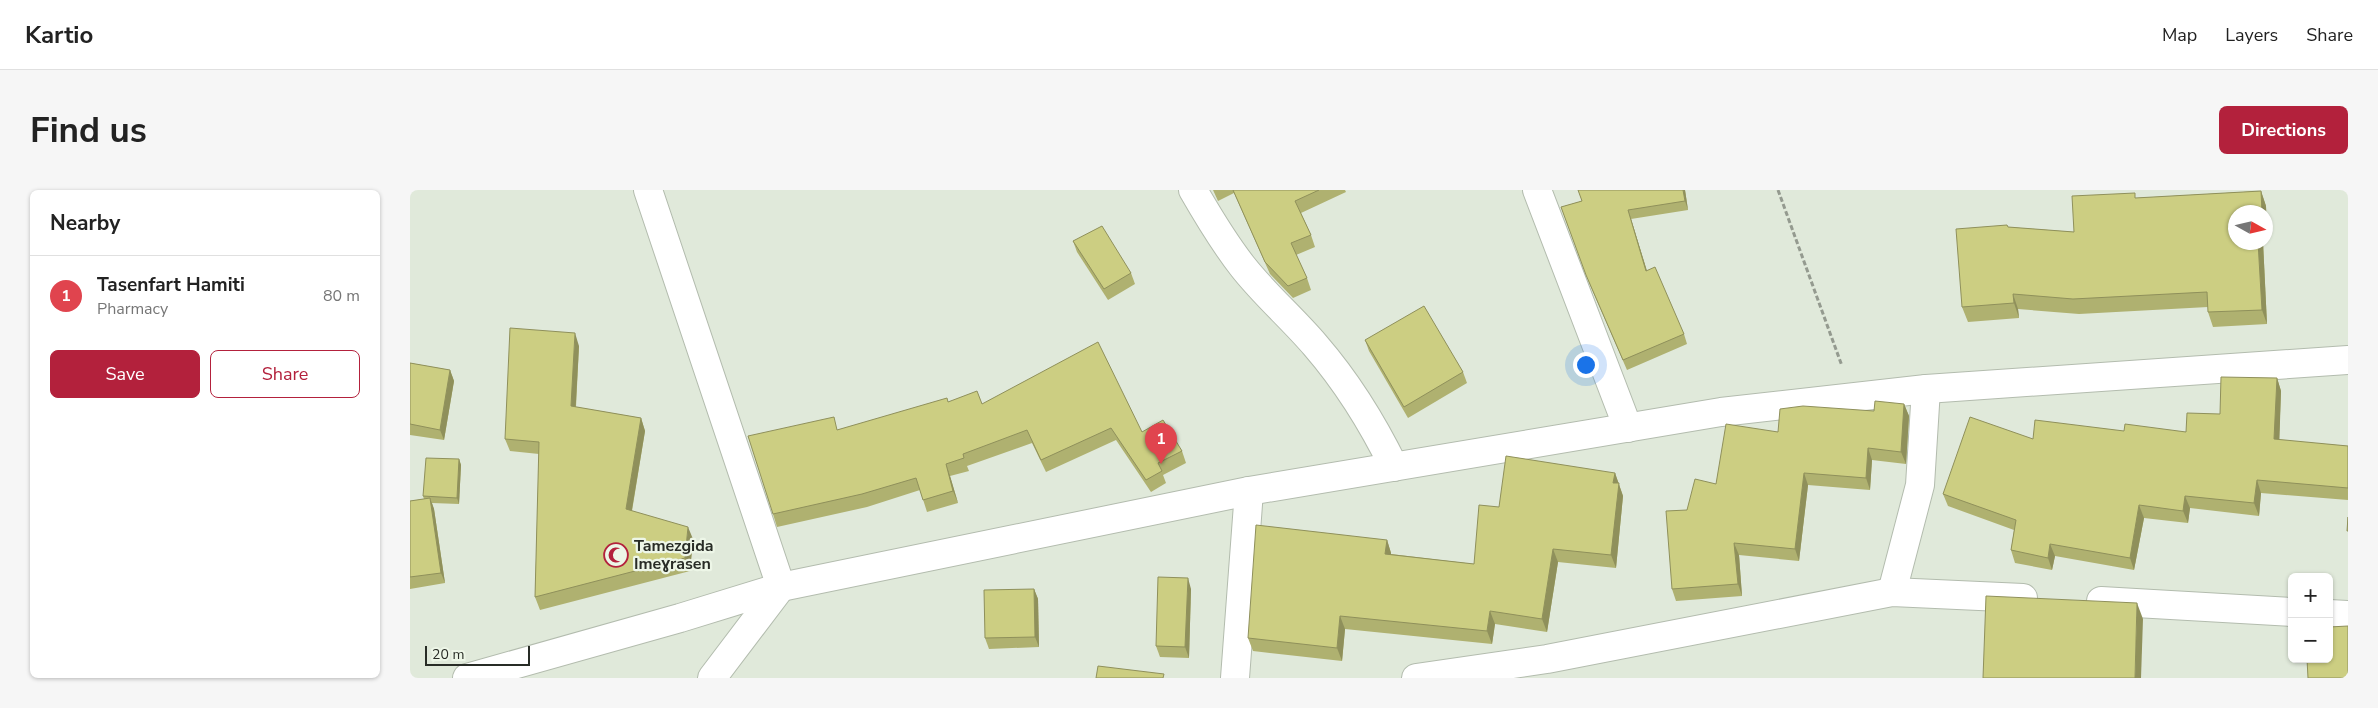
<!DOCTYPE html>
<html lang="en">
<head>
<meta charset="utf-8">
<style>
  :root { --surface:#fff; --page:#f6f6f6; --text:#222; --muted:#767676; --line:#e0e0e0; --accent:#b3213c }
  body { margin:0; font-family:"Nunito Sans",sans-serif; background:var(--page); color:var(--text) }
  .controls { position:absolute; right:15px; bottom:15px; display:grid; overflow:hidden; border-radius:8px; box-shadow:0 1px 4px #0004 }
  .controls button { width:45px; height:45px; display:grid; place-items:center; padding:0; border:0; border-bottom:1px solid var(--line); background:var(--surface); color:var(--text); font:25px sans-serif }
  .compass { position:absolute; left:1818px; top:15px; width:45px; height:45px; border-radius:50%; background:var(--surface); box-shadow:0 1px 4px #0004; rotate:98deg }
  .scale { position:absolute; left:15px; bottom:12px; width:105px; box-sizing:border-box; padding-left:5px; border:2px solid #282c26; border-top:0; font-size:14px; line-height:18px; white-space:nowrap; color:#282c26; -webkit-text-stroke:4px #edf6e7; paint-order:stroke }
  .you { position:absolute; left:1175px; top:174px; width:18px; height:18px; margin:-12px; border:4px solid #fff; border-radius:50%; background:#1a73e8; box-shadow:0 0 0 8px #1a73e833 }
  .badge { display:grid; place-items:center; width:32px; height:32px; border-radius:50%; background:var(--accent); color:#fff; font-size:16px; font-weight:700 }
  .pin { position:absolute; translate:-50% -41px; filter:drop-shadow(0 1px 2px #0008) }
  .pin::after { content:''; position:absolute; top:26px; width:18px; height:15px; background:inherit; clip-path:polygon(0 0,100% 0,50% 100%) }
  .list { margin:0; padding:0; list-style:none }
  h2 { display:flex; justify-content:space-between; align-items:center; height:65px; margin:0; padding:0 20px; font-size:21px }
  h2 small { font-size:16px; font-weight:400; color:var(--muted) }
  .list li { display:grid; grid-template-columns:32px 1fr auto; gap:15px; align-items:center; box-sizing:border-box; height:80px; padding:0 20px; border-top:1px solid var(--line) }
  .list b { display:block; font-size:19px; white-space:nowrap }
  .list p { margin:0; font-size:16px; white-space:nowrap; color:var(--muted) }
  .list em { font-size:16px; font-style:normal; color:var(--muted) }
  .actions { display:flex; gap:10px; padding:15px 20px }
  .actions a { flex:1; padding:11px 0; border:1px solid var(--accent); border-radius:8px; text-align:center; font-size:18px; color:var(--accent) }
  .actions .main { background:var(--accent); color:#fff }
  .map { position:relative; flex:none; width:1938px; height:488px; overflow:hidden; border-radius:8px }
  header { display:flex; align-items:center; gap:30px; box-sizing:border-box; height:70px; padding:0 25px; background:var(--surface); border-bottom:1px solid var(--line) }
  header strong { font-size:24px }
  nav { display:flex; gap:28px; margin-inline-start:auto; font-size:18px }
  .intro { display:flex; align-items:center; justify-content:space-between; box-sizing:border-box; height:120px; padding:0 30px }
  h1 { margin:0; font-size:35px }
  .button { padding:12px 22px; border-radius:8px; background:var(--accent); color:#fff; font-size:18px; font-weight:700 }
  main { display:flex; gap:30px; padding:0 30px }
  aside { flex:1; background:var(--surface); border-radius:8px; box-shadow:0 1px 4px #0004 }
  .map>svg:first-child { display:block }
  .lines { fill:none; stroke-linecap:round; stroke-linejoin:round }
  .minor-casing { stroke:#b3bcae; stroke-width:30 }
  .tertiary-casing { stroke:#b3bcae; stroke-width:30 }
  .secondary-casing { stroke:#b3bcae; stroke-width:30 }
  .path { stroke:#949a8f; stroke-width:3; stroke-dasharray:5 2.5; stroke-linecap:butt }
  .minor { stroke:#fff; stroke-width:28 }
  .tertiary { stroke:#fff; stroke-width:28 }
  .secondary { stroke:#fff; stroke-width:28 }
  .wall { fill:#afb170 }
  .shaded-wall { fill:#8f905b }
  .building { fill:#ccce82; stroke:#8f905b }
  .labels { text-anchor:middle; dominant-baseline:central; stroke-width:4.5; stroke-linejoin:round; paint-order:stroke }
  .poi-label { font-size:16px; font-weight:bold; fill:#282c26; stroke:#edf6e7; text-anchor:start }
</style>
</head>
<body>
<header>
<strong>Kartio</strong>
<nav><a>Map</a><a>Layers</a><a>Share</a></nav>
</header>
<div class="intro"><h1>Find us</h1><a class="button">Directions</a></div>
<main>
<aside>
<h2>Nearby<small></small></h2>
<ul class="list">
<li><span class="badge" style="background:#e0444e">1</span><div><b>Tasenfart Hamiti</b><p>Pharmacy</p></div><em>80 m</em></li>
</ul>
<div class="actions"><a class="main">Save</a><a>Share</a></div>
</aside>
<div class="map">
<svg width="1938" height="488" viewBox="0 0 1938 488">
  <rect width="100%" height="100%" fill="#e0e9da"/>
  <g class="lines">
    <!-- minor casing -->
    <g class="minor-casing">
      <g id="minor">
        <path d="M238 0 371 397"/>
        <path d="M783 0C798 26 814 53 833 77 855 105 882 128 905 155 937 192 963 234 984 277"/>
        <path d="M1127 0 1218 238"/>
        <path d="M1482 402 1510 295 1516 199"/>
        <path d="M1691 411 1882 422"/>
        <path d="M1919 424 1938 425"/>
        <path d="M825 488 839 301"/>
        <path d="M1006 488 1137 469 1482 402 1613 408"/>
      </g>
    </g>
    <!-- tertiary casing -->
    <g class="tertiary-casing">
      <path id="tertiary" d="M302 488 371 397"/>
    </g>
    <!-- secondary casing -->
    <g class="secondary-casing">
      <path id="secondary" d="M57 488 270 428 371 397 839 301 1311 222 1516 199 1938 170"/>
    </g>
    <!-- path -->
    <path class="path" d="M1368 0 1432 176"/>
    <!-- minor -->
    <use href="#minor" class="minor"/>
    <!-- tertiary -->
    <use href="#tertiary" class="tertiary"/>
    <!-- secondary -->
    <use href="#secondary" class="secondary"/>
  </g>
  <!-- wall -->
  <g class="wall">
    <path d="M803 0H935L936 2 891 23 901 45 905 57 886 65 897 88 901 100 883 108 860 84 824 3 808 11Z"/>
    <path d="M1168 0H1275L1278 20 1221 29 1237 81 1274 144 1277 154 1217 180 1180 95 1151 17 1172 11Z"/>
    <path d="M1851 1 1856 16 1857 46H1856V22L1826 52H1853L1857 134 1803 137 1798 122V117L1669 124 1608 119 1609 128 1558 132 1552 117 1597 35 1598 37 1664 42 1727 8Z"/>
    <path d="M663 51 721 83 725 94 698 110 667 62Z"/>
    <path d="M955 150 1053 182 1057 193 998 228 959 161Z"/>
    <path d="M169 156 166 217 231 228 235 241 222 321 283 349 280 381 130 420 125 407 129 264 100 261 95 249Z"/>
    <path d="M0 173 40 180 44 191 34 250 0 245Z"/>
    <path d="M1867 188 1871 201 1869 250 1938 256V310L1851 303 1849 326 1780 318 1778 333 1734 328 1724 380 1645 366 1642 380 1605 373 1601 360 1604 340 1538 316 1533 304 1623 249 1714 241 1776 242 1810 224Z"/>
    <path d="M538 212 572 214 732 242 772 261 776 273 753 285 756 293 741 302 706 250 636 282 622 253 557 276 559 281 540 286 548 313 517 322 510 300 457 317 367 337 363 324 428 240Z"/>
    <path d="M1494 214 1499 226 1496 274 1462 270 1460 300 1398 295 1389 371 1329 365 1332 406 1266 411 1262 399 1277 320 1306 294 1368 242 1464 221Z"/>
    <path d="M49 269 51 275 49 314 22 313 24 319 35 393 0 399V311L14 309 13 306Z"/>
    <path d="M1205 283 1213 306 1206 378 1148 372 1137 442 1085 434 1082 454 935 439 932 471 843 461 838 448 977 350 981 363V364L1064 374 1089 317Z"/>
    <path d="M624 399 628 409 629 457 579 459 575 448Z"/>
    <path d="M781 399 779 468 750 467 746 456Z"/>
  </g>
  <!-- shaded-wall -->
  <g class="shaded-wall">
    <path d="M1273 0H1275L1278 20 1275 11Z"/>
    <path d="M1851 1 1856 16 1857 46 1856 41V22H1852Z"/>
    <path d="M1218 20 1221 29 1240 91 1236 81Z"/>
    <path d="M1848 52H1853L1857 134 1852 120Z"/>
    <path d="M1603 104 1608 119 1609 128 1604 113Z"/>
    <path d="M165 143 169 156 165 229 161 216Z"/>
    <path d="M40 180 44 191 34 250 30 240Z"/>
    <path d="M1867 188 1871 201 1869 262 1864 249Z"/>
    <path d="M1494 214 1499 226 1496 274 1491 262Z"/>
    <path d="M231 228 235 241 220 331 216 319Z"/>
    <path d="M1458 258 1462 270 1460 300 1456 288Z"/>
    <path d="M49 269 51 275 49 314 47 308Z"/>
    <path d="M536 274 540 286 548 313 543 301Z"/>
    <path d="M1205 283 1213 306 1206 378 1201 365 1203 293Z"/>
    <path d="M1394 283 1398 295 1389 371 1385 359Z"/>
    <path d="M1847 290 1851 303 1849 326 1844 313Z"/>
    <path d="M1775 306 1780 318 1778 333 1773 321Z"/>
    <path d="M20 308 24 319 35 393 31 383Z"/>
    <path d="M1729 315 1734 328 1724 380 1720 368Z"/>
    <path d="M278 337 283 349 280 381 275 368Z"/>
    <path d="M977 350 981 363 980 377 975 364Z"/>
    <path d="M1324 353 1329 365 1332 406 1328 394Z"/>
    <path d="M1640 354 1645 366 1642 380 1638 368Z"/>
    <path d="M1143 359 1148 372 1137 442 1132 429Z"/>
    <path d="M778 388 781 399 779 468 775 457Z"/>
    <path d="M624 399 628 409 629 457 625 447Z"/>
    <path d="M1727 413 1733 429 1731 488H1725Z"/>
    <path d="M1080 421 1085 434 1082 454 1077 441Z"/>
    <path d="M930 426 935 439 932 471 927 458Z"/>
  </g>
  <!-- building -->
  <g class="building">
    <path d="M823 0H909L885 11 901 45 881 53 897 88 878 96 855 72Z"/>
    <path d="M1168 0H1273L1275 11 1218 20 1236 81 1245 77 1274 144 1213 170 1176 85 1151 17 1172 11Z"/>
    <path d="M1851 1 1852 22H1826V52H1848L1852 120 1798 122 1797 102 1663 109 1603 104 1604 113 1552 117 1546 39 1597 35 1598 37 1664 42 1662 6 1725 3V8Z"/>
    <path d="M692 36 721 83 694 99 663 51Z"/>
    <path d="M1014 116 1053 182 994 217 955 150Z"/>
    <path d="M100 138 165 143 161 216 231 228 216 319 278 337 275 368 125 407 129 252 95 249Z"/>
    <path d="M688 152 732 242 753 230 772 261 748 273 752 281 736 290 701 238 631 270 617 240 553 264 554 268 536 274 543 301 513 310 506 288 452 304 363 324 338 246 424 227 427 240 537 208 538 212 567 201 572 214Z"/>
    <path d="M0 173 40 180 30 240 0 234Z"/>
    <path d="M1811 187 1867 188 1864 249 1938 256V298L1847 290 1844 313 1775 306 1773 321 1729 315 1720 368 1640 354 1638 368 1601 360 1606 330 1533 304 1560 227 1623 249 1625 230 1714 241 1715 234 1776 242 1777 223 1810 224Z"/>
    <path d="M1465 211 1494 214 1491 262 1458 258 1456 288 1394 283 1385 359 1324 353 1328 394 1262 399 1256 321 1277 320 1285 289 1306 294 1316 234 1368 242 1370 219 1393 216 1464 221Z"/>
    <path d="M1096 266 1205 283 1203 293H1209L1201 365 1143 359 1132 429 1080 421 1077 441 930 426 927 458 838 448 846 335 977 350 975 364 1064 374 1069 315 1089 317Z"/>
    <path d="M16 268 49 269 47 308 13 306Z"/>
    <path d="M20 308 31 383 0 387V311Z"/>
    <path d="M1938 327V341H1937Z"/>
    <path d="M748 387 778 388 775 457 746 456Z"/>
    <path d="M624 399 625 447 575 448 574 400Z"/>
    <path d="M1576 406 1727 413 1725 488H1573Z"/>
    <path d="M1938 436V488H1898L1897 469H1919V437Z"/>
    <path d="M688 476 754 484 753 488H686Z"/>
  </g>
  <!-- icons -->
  <defs>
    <g id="mosque-ring" transform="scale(1.25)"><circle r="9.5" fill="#edf6e7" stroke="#b3213c" stroke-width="1.5"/><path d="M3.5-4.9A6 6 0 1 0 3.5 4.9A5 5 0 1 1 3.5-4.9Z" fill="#b3213c"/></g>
  </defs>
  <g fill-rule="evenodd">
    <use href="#mosque-ring" x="206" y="365"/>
  </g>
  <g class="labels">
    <!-- poi labels -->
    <g class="poi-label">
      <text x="224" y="356">Tamezgida<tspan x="224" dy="18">Imeɣrasen</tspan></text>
    </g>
  </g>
</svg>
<div class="controls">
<button>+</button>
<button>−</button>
</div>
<svg class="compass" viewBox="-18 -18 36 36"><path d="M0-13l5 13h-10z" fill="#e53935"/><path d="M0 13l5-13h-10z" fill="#767676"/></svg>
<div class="scale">20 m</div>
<div class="you"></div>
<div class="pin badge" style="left:751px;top:274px;background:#e0444e">1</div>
</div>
</main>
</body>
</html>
